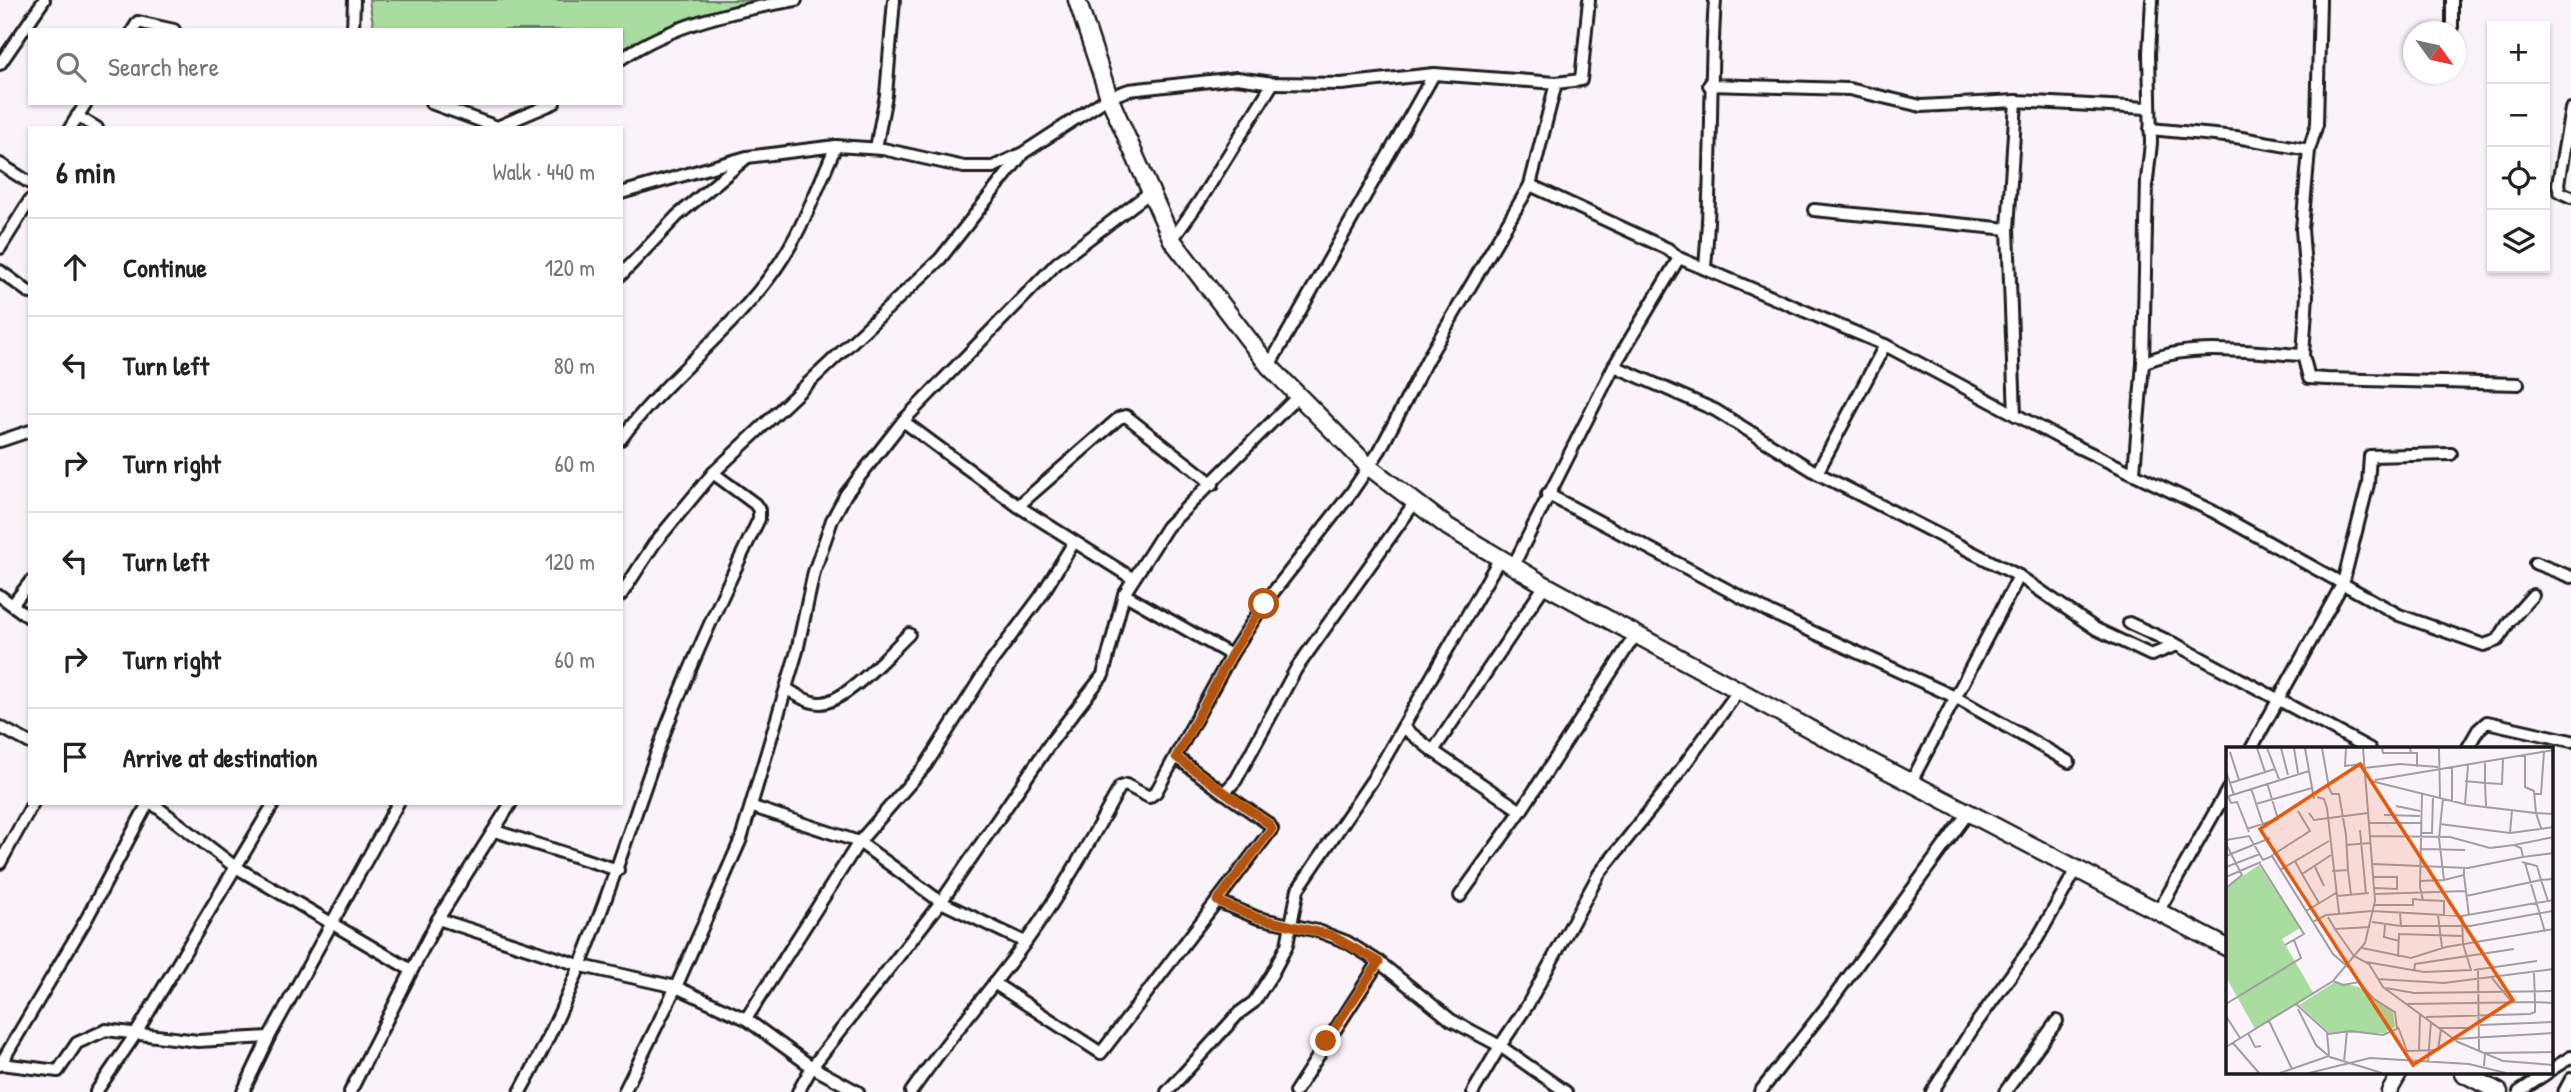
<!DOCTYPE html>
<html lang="en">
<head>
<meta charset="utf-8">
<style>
  :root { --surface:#fff; --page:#f6f6f6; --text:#222; --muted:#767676; --line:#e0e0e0 }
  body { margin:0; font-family:"Patrick Hand",sans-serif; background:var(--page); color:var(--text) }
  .controls { position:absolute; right:21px; top:21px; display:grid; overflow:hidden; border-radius:0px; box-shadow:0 2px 5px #0004 }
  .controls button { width:63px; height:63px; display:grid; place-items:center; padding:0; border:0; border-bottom:2px solid var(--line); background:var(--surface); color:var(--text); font:35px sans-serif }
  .compass { position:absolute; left:2403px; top:21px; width:63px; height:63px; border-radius:50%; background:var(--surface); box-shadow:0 2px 5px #0004; rotate:123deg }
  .stop { position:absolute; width:21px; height:21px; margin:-16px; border:5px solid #b45309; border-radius:50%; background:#fff }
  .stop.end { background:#b45309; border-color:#fff; box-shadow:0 2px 7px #0008 }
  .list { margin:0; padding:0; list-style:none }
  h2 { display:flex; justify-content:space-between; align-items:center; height:91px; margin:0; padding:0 28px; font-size:30px }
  h2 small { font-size:23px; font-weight:400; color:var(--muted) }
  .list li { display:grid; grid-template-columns:46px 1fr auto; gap:21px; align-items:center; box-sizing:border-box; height:98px; padding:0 28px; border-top:2px solid var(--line) }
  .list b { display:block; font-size:26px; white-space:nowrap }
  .list em { font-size:23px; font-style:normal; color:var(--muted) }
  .icon { flex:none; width:38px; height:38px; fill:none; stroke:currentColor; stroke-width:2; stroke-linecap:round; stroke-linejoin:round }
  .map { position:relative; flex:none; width:2571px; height:1092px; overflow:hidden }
  .search { position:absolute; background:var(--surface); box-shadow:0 2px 5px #0004; left:28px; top:28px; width:595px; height:77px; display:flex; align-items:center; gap:18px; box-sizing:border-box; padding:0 24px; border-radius:0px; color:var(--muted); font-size:26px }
  .panel { position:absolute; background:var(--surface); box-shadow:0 2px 5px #0004; left:28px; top:126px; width:595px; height:679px; border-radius:0px }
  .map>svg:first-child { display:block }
  .park { fill:#a8dd9f; stroke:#627c5e; stroke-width:2 }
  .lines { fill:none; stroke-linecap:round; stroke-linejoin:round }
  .minor-casing { stroke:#1c1c1c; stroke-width:16 }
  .tertiary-casing { stroke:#1c1c1c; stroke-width:19 }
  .secondary-casing { stroke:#1c1c1c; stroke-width:21 }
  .minor { stroke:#fff; stroke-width:10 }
  .tertiary { stroke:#fff; stroke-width:14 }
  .secondary { stroke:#fff; stroke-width:16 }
  .route { stroke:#b45309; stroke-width:9 }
  .inset-road { fill:none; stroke:#a29da1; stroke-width:2 }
  .view { fill:#e8590c; fill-opacity:0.15; stroke:#e8590c; stroke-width:3.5 }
  .inset-edge { fill:none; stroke:#1c1c1c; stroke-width:3.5 }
</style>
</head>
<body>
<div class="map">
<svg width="2571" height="1092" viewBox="0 0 2571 1092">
  <rect width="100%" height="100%" fill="#fbf3fa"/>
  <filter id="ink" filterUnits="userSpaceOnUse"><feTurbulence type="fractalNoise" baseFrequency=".0143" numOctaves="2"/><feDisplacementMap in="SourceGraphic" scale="14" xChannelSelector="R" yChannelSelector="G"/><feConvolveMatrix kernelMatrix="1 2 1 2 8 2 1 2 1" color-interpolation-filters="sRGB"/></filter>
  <g filter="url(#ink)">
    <!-- park -->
    <path class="park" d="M369 0H767L653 34 621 56V30H374Z"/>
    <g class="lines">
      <!-- minor casing -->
      <g class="minor-casing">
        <g id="minor">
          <path d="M2320 0 2317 124 2309 150 2302 229 2307 295 2303 355 2309 378 2327 379 2518 384"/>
          <path d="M2452 0V32"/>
          <path d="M133 30 138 22 174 30"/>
          <path d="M353 30 354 0"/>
          <path d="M621 59C671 24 737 10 796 0"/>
          <path d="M0 64 44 0"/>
          <path d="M1709 85 1849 89 1921 106 2016 101"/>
          <path d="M431 103 497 127 554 103"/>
          <path d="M2571 109 2558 184 2560 192 2571 197"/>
          <path d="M77 116 97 128"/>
          <path d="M70 128 86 103"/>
          <path d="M2150 129 2236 137 2309 150"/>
          <path d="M876 148 886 95 894 0"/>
          <path d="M0 164 30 183"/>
          <path d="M1530 185 1668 249 1679 258 1885 345 2065 441 2212 511 2399 615 2484 645 2498 640 2509 622 2533 595"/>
          <path d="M621 193 747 157 836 146 883 149 964 167H993L1023 153 1109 97 1129 90 1237 78 1273 83 1341 84 1434 74"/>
          <path d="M1814 210 2008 229"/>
          <path d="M1172 240 1199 202 1273 83"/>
          <path d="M0 248 30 200"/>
          <path d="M1705 267C1713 178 1709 89 1715 0"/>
          <path d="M0 271 30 293"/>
          <path d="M621 275 677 216 745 159"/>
          <path d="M1885 345 1817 473 2019 576 2096 629 2151 655 2177 645 2370 749"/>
          <path d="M2143 363C2190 341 2253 353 2303 355"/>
          <path d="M1269 366 1434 74 1556 83"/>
          <path d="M1614 366 1715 410 1817 473"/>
          <path d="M2015 415 2008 229 2016 101 2148 108"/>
          <path d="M903 421 1018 506 1132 578"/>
          <path d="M621 439C666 378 730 333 774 271 801 234 817 188 836 146"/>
          <path d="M0 441 30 431"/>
          <path d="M2134 472 2143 363 2147 180 2151 143 2149 53 2152 0"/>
          <path d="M1547 494 1771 613 1955 697 2069 762"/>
          <path d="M1018 506 1119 418 1126 416 1213 484"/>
          <path d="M2535 563 2571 577"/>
          <path d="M1513 566 1614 366 1679 258"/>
          <path d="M1545 585 1433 751 1521 811 1636 634"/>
          <path d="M621 595 654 544 713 473 940 259 1021 156"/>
          <path d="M0 596 30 618"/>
          <path d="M13 604 30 582"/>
          <path d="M2129 623 2177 645"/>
          <path d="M1231 655 1124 594 1167 527 1297 397"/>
          <path d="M786 688C796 695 808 703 820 703 846 703 891 651 909 634"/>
          <path d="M0 727 30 743"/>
          <path d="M1403 727 1433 751"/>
          <path d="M2251 749 2343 583 2368 484 2370 456 2451 454"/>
          <path d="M2467 749 2478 730 2487 722 2571 741"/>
          <path d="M1176 757 1224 793"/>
          <path d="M1911 782 2019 576"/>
          <path d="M152 803 234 866 411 970"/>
          <path d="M511 803 438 919 582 966 676 987 746 1019 812 1067 858 1092"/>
          <path d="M753 807 859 842 941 902 1025 942"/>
          <path d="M495 831 618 870"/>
          <path d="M0 863 33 803"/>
          <path d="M1460 896 1521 811"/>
          <path d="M1217 901 1272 829 1269 824 1224 793 1236 780 1296 669 1415 502"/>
          <path d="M2158 912 2228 789"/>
          <path d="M994 983 1101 1053 1217 901 1258 918 1318 931 1347 942 1379 962 1451 1020 1500 1046 1566 1092"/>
          <path d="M746 1019 859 842 926 765 990 664 1041 596 1074 542"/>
          <path d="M1 1064 58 1071 77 1043 106 1030 198 1041 269 1037"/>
          <path d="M0 1065 87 918 148 803"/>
          <path d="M2552 1069 2571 1057"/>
          <path d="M96 1092 135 1035 274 803"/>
          <path d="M243 1092 269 1037 398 803"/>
          <path d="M350 1092 438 919"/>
          <path d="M520 1092C581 983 614 874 655 758 685 676 721 597 759 519V510L755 504 713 473"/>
          <path d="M624 1092 676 987 741 839 797 651 814 572 832 520 846 494 903 421 1057 263 1149 193"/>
          <path d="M798 1092 812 1067 941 902 1051 742 1103 675 1124 594"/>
          <path d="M911 1092C947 1040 988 993 1025 943 1061 893 1091 840 1120 787L1126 785 1149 797 1156 792 1231 655 1264 604 1351 493 1380 450 1428 358 1530 185 1556 83 1581 80 1589 0"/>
          <path d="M1167 1092 1239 1013 1254 1002 1272 974 1287 945 1298 889 1373 779 1500 558"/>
          <path d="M1295 1092 1379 962"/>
          <path d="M1473 1092 1500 1046 1527 1006 1599 874 1666 790 1739 690"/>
          <path d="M1760 1092 1828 1005 1968 813"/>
          <path d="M1932 1092 1975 1025 2037 939 2076 870"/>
          <path d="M2005 1092 2057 1021"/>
          <path d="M2519 1092 2547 1073"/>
          <path d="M2564 1092 2571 1079"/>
        </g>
      </g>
      <!-- tertiary casing -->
      <g class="tertiary-casing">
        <path id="tertiary" d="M2389 1092 2400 1073"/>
      </g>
      <!-- secondary casing -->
      <g class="secondary-casing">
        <g id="secondary">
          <path d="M1077 0 1109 97 1172 240 1269 366 1369 467 1448 527 1545 585 1854 753 2228 948"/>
          <path d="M2463 1073 2499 1092"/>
        </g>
      </g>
      <!-- minor -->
      <use href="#minor" class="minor"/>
      <!-- tertiary -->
      <use href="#tertiary" class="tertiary"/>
      <!-- secondary -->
      <use href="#secondary" class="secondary"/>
    </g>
  </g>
  <g class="lines" filter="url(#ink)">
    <!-- route -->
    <path class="route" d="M1264 604 1231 655 1176 757 1269 824 1272 829 1217 901 1258 918 1331 935 1379 962 1326 1041"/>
  </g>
  <!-- overview -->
  <g transform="translate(2226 747)">
    <rect width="327" height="327" fill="#fbf3fa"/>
    <path d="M33 118 74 181 56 192 88 247 29 282 0 230V140ZM109 235 133 240 167 264 169 280 159 286H104L73 258Z" fill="#a8dd9f"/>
    <path class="inset-road" d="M31 1 39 25M41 1 53 32M55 1 62 28M68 1 72 26M79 1 88 52M96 1 103 41 106 47H113L120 88 122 123 106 124M120 1 119 19 138 17M156 1 157 6H185M184 1 185 6H191V20M213 1 214 50M4 5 13 33M259 14V36L276 37 277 12M138 21 174 17 212 20M0 24 8 48M149 33 328 3M145 34 242 58 310 66 308 44 299 40V8M239 34 259 36 260 59M4 36 49 22M25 41 37 78M196 46 194 140 197 153 218 154V168M309 47H315L318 5M2 49 5 56 11 55 23 85M0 50 83 24M91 50 98 52 101 61 113 166M217 51 213 91 218 133 238 128V121M226 54V20M30 57 86 41M239 58 242 18M170 59 194 64M83 66 88 73 142 66M158 68 194 69M143 76H195M214 77 284 86 328 80M315 81 310 66 328 67M21 82 52 72 41 36M134 83 140 147M195 86H206L207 49M284 86 286 63M144 89 224 90 264 101 288 98 295 101 297 110 328 106M0 93 23 89 37 113 46 109 107 207 122 220M0 97 16 128 0 141M120 98 145 96M288 98 328 90M195 102 239 103M0 109 44 91M45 109 84 84 72 64M69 114 76 127 105 108M296 115 311 119 315 133 328 132M299 116 319 185M34 117 78 187 59 198M147 117 242 121 297 110M0 120 34 107M89 120 98 139M54 123 103 94M122 123 125 148M76 127 93 156M238 128 243 169M0 130 35 115M148 130H171V142L149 141M193 134 218 133M149 147 240 144M111 149 143 146M240 149 315 133 322 154M149 158H187V152L197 153M80 164 110 146M212 168 216 201M102 170 109 182 144 180M87 175 100 168 146 164 236 169 328 153M146 175 175 179 174 166M159 178 158 190 173 194M175 179H244L326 164 328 168M109 182 128 209 143 217 157 240 232 295 277 314 328 318M173 187 236 189M136 201 185 211 220 200 328 182M172 210 173 186M140 215 198 225 245 223 237 197 236 169M252 222 253 303M248 223 311 214M188 224 189 217 288 202M266 231 285 254M151 232 218 236 328 222M160 241 188 246 328 244M0 257 75 211 68 193M70 257 103 287 124 284 157 288 171 282 169 265 148 252 133 235 117 238 107 234M181 257 309 255 308 226M72 262 90 298 104 310 156 326M0 269 14 291M200 270 304 267 309 265V255L328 256M43 274 66 322M254 278 328 275M172 280 181 304 212 303 215 282M213 281H242M22 286 29 300 35 299M101 286 103 308M228 292 328 286M7 296 33 326M0 300 107 234 139 196 149 154 137 1M193 304 194 267M118 315 121 284M202 315 205 274M258 319 259 306 328 305M54 326 103 309M83 326 144 311 243 317 280 326"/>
    <path class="view" d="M134 17 287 253 187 318 34 82Z"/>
    <rect width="327" height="327" class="inset-edge"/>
  </g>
</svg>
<div class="controls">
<button>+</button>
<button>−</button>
<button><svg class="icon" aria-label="locate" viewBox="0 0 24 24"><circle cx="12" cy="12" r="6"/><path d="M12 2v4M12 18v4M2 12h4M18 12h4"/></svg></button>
<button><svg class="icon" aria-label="layers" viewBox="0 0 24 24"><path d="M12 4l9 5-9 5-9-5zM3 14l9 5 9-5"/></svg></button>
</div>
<svg class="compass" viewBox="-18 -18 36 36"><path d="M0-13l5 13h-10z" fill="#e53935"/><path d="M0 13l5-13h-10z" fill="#767676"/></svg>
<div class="stop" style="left:1264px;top:604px"></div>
<div class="stop end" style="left:1326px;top:1041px"></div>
<div class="search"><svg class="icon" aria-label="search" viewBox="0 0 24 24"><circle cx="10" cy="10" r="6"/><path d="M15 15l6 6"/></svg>Search here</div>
<section class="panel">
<h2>6 min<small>Walk · 440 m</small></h2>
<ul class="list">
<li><svg class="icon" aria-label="ahead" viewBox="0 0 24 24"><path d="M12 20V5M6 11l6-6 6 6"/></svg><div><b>Continue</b></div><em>120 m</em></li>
<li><svg class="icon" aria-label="left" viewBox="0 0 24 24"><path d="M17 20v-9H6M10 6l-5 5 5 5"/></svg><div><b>Turn left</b></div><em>80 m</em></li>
<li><svg class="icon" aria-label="right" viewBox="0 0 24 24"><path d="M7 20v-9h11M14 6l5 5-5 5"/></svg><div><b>Turn right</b></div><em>60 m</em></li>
<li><svg class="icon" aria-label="left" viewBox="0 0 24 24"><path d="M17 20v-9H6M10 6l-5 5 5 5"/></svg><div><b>Turn left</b></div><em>120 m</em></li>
<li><svg class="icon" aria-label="right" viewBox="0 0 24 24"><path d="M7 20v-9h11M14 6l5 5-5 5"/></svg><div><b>Turn right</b></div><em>60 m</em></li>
<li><svg class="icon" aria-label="arrive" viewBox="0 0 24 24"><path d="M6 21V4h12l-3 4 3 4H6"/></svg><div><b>Arrive at destination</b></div></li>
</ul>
</section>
</div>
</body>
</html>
